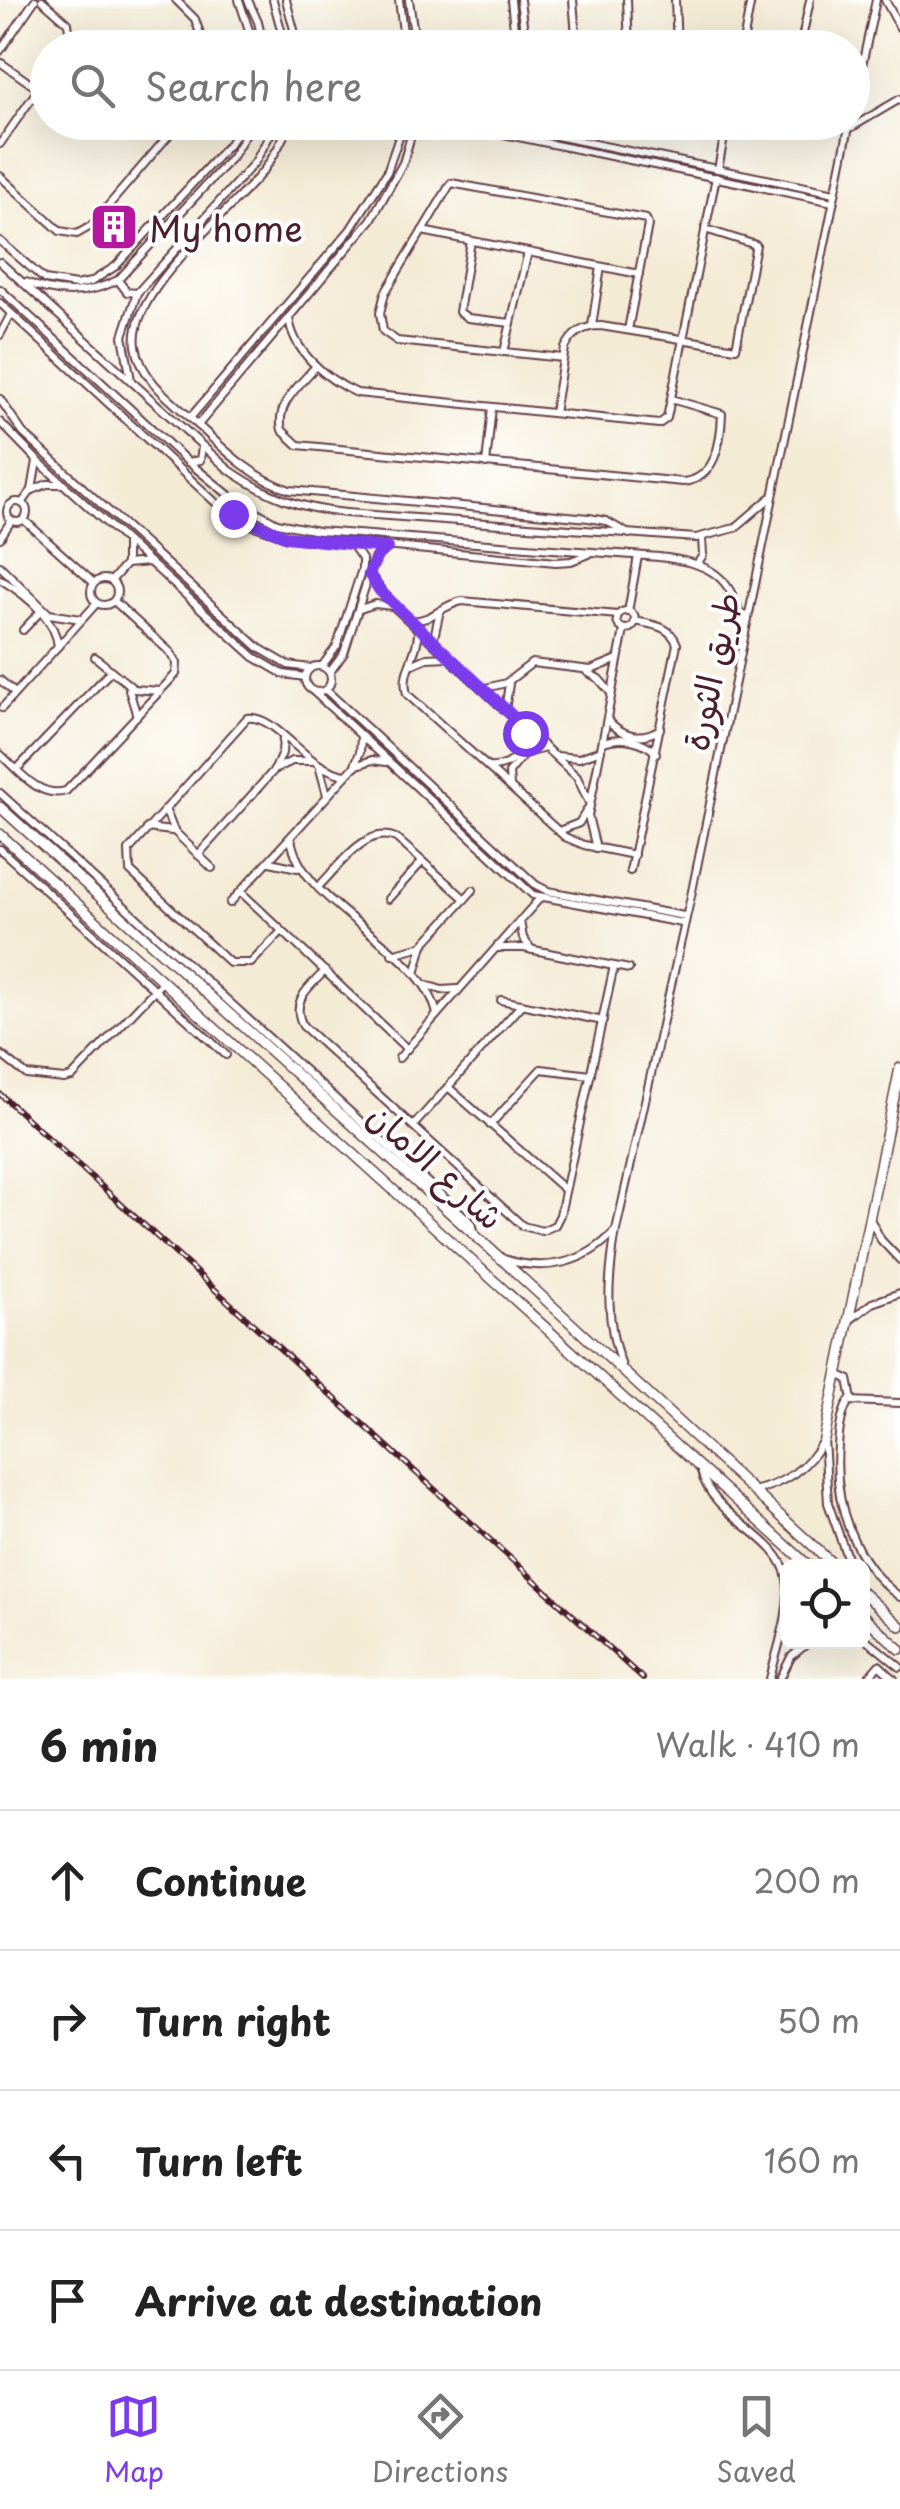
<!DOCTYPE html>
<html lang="en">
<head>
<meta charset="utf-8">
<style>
  :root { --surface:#fff; --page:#f6f6f6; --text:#222; --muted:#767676; --line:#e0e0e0; --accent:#7c3aed }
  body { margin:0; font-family:"Playpen Sans","Playpen Sans Arabic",sans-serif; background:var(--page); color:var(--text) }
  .controls { position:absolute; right:30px; bottom:30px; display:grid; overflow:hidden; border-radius:15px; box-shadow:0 10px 40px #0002 }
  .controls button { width:90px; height:90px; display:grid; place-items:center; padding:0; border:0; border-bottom:2px solid var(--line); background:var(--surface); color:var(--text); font:50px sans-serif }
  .stop { position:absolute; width:30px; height:30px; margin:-22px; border:8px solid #7c3aed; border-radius:50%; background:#fff }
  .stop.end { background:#7c3aed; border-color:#fff; box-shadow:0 2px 10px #0008 }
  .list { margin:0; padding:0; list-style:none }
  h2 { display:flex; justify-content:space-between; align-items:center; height:130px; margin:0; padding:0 40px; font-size:42px }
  h2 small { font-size:32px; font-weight:400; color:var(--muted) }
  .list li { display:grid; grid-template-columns:65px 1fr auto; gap:30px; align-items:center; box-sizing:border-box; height:140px; padding:0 40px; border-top:2px solid var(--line) }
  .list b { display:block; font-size:38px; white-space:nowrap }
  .list em { font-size:32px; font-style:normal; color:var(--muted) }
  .icon { flex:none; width:55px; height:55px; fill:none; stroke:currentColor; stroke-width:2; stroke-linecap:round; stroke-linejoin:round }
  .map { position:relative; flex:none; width:900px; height:1679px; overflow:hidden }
  .search { position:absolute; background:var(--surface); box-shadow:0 10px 40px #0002; left:30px; right:30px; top:30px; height:110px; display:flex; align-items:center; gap:25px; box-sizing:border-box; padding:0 35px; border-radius:55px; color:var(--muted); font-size:38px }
  .sheet { height:690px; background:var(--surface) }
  nav { display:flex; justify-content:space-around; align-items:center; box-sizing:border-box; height:140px; border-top:2px solid var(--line); background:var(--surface); font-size:28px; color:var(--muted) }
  nav a { display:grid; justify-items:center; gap:5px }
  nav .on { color:var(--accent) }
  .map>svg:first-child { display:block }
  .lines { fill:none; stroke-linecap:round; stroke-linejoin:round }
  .minor-casing { stroke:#643e44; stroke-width:10 }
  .tertiary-casing { stroke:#643e44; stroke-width:12 }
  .minor { stroke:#fff; stroke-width:6 }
  .tertiary { stroke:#fff; stroke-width:9 }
  .rail-casing { stroke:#4a1f2b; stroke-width:6 }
  .rail { stroke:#fff; stroke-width:2.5; stroke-dasharray:8; stroke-linecap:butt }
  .route { stroke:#7c3aed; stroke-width:12 }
  .labels { text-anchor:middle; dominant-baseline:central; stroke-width:8; stroke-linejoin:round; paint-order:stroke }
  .poi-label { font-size:35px; fill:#4a1f2b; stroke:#fff; text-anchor:start }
  .street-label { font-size:35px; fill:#4a1f2b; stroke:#fff }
</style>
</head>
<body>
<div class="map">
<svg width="900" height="1679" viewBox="0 0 900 1679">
  <rect width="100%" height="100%" fill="#fff"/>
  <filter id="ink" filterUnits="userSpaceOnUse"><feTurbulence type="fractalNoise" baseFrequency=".01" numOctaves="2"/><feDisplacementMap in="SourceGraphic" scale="20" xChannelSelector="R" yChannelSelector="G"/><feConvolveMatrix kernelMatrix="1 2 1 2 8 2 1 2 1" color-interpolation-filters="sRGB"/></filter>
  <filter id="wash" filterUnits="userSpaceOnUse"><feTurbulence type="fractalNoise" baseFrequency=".0048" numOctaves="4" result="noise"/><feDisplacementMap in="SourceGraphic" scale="40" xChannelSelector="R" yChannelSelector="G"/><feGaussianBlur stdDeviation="2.25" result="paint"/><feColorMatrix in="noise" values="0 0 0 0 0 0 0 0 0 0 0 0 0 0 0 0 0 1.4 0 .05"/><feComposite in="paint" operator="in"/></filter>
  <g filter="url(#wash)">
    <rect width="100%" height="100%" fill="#f4ebd5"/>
  </g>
  <g filter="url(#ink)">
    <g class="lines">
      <!-- minor casing -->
      <g class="minor-casing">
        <g id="minor">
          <path d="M42 0 68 23 70 38 67 48"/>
          <path d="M176 0 195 19 205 48"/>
          <path d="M239 0 255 48"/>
          <path d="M248 0 258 22 264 48"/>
          <path d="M273 0 286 48"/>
          <path d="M286 0 299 48"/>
          <path d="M399 0 405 48"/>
          <path d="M409 0 416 48"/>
          <path d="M511 0 516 48"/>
          <path d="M520 0 526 48"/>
          <path d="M573 0 577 48"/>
          <path d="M627 0 629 48"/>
          <path d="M675 0 677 48"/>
          <path d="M885 0 900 28"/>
          <path d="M742 48 751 0"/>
          <path d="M800 48 810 0"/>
          <path d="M0 51 35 0"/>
          <path d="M0 62 38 89"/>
          <path d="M852 112 876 0"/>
          <path d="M290 122C283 139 275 155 264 170 230 213 128 290 136 346 140 375 164 395 185 413 217 442 247 476 290 490L589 518 606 521 629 534"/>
          <path d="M445 122 833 202"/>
          <path d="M487 122 835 193"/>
          <path d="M751 122 777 127 784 122"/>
          <path d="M849 129 900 99"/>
          <path d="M0 144 48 75"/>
          <path d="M718 169 727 122"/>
          <path d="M0 176 60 231 77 234 91 226 180 122"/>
          <path d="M422 231 639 274"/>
          <path d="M0 241 45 280 76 285 91 282 116 266 230 143 243 122"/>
          <path d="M471 241 459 312 468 318 511 323"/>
          <path d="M0 262 228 469C265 495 300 509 346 513L696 538 735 528 770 498"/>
          <path d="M118 280 127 292 137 293"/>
          <path d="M26 282C58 296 87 295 118 280L232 157 253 122"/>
          <path d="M0 289 187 461 235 500 277 523 318 531 659 557C709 563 732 574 743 626"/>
          <path d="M0 303 215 502 251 525 287 537 556 562 571 561 589 554"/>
          <path d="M289 317C292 351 327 380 357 393L659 424 667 418 716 177"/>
          <path d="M592 326 601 267"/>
          <path d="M0 335 11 314"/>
          <path d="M504 352 528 252"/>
          <path d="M563 358 397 341 383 331 380 313 385 293 451 183 646 219 648 225 628 330"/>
          <path d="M316 366C300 385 275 404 282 430L298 445 683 482C716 479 721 442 722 414L671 399"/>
          <path d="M131 380 123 336 137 293 255 162 277 122"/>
          <path d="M0 399 23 433 259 648 288 665 310 668"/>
          <path d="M554 413 565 348C573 333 583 326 601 326L736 348 756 245 705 229"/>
          <path d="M190 418 350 230 387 172 404 122"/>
          <path d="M0 422 37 460 254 657 283 674 305 677"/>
          <path d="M198 425 371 220 403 163 415 122"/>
          <path d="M188 462 200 460 202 447"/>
          <path d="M486 464 492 407"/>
          <path d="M33 490 47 484H64"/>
          <circle cx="17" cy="512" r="10"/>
          <path d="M22 503 32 490 37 461"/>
          <path d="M24 520 94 583"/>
          <path d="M0 538 11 521"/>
          <path d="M126 564 149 562"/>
          <path d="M697 564 703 555 702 538"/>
          <path d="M0 566 49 614 81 619"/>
          <path d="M369 574 393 606 577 777 590 805 579 823 559 831"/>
          <circle cx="104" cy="592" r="13"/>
          <path d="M0 579C23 593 55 617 58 646"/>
          <path d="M112 580 126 564V542"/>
          <path d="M360 609 375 604 392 606"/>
          <circle cx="626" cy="620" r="9"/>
          <path d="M628 612 638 556"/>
          <path d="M411 621C432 621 442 605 462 601L618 615"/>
          <path d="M23 630 40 612"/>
          <path d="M418 631C419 655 400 670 407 694L565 837 584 845 634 855"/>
          <path d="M433 642 439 615"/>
          <path d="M95 657 134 689 160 691"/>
          <path d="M413 664 427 658 448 657"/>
          <circle cx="318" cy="679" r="13"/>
          <path d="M322 666 337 646 362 569V559L353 546"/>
          <path d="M330 672 344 653 374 559 386 549"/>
          <path d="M587 672 599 679 611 693"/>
          <path d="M0 680 15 693"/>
          <path d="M482 689 506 683 532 663 591 670 618 659"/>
          <path d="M129 690 137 716"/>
          <path d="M326 690 536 885 548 891 684 916"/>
          <path d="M314 692 533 895 682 923"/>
          <path d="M2 708 97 603"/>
          <path d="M505 710 509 684"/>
          <path d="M607 719C621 736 641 741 660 729"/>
          <path d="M603 742C621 736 643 739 656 753"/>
          <path d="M0 754C19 771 39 799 66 791L176 674 177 663 171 653 114 601"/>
          <path d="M556 756 579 758 601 750"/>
          <path d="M355 766 372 760 386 762"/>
          <path d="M488 767C511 769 527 750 524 728"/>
          <path d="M17 769 111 671"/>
          <path d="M276 769 292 761H311"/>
          <path d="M320 769 327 795"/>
          <path d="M510 786 509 773 525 753 546 748"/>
          <path d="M0 793 472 1223 476 1237"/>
          <path d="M165 809 174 831 212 868"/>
          <path d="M147 828 172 831"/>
          <path d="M291 838C300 908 424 946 437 1015"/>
          <path d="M596 848 588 816 624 630"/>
          <path d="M0 849 226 1055"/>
          <path d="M198 855 275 769 282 753 283 737"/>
          <path d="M270 862 298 868"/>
          <path d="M630 871 677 644C670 625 652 625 635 621"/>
          <path d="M319 886C339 867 365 825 396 838L465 899"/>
          <path d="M241 892 407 1049"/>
          <path d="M388 899 422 862"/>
          <path d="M230 903 354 767 360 752 361 737"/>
          <path d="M520 921 523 938 532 950"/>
          <path d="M282 931 251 963H230L130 871 129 850 247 718C277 714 304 769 346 775"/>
          <path d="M497 948H524L629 969"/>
          <path d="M392 954 422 946"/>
          <path d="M325 971C308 988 290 1001 303 1026L523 1226 542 1231 555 1225 560 1215 614 966"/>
          <path d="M415 974 423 945 473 890"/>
          <path d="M426 985 442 990 457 989"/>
          <path d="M501 1000 603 1021"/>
          <path d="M0 1054 27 1075 64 1079 72 1077 163 981"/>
          <path d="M399 1058 540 898"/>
          <path d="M448 1087 565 1190"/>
          <path d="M414 1125 522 1004"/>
          <path d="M490 1125 541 1069 591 1075"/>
          <path d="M869 1217 881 1240 900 1260"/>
          <path d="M504 1259C546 1273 586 1263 615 1231"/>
          <path d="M850 1320 872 1303 900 1293"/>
          <path d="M623 1369C604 1322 608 1279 616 1230L691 896 850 122"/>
          <path d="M837 1374 848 1379 852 1400"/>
          <path d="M900 1403 849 1401C841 1413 839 1431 838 1446 833 1503 853 1563 900 1597"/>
          <path d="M824 1439 828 1503 850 1566"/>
          <path d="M701 1471C713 1520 780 1534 787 1579 792 1610 777 1648 770 1679"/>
          <path d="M753 1491C784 1484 808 1468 823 1440"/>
          <path d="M862 1636 900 1667"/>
          <path d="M780 1679 791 1657 809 1642"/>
          <path d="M867 1679 879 1665 894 1679"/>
        </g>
      </g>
      <!-- tertiary casing -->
      <g class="tertiary-casing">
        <g id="tertiary">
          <path d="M0 807 498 1256 835 1566"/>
          <path d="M0 834 809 1566"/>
          <path d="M824 1439 900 1068"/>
          <path d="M862 1592 900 1626"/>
          <path d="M862 1615 900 1649"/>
        </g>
      </g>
      <!-- minor -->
      <use href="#minor" class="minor"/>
      <!-- tertiary -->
      <use href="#tertiary" class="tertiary"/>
      <!-- rail casing -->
      <g class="rail-casing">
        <path id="rail" d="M0 1094 643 1679"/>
      </g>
      <!-- rail -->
      <use href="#rail" class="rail"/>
    </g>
  </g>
  <g class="lines" filter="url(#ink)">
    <!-- route -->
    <path class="route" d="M233 514 287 537 387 548 378 554 369 574 380 591 524 727 525 733"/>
  </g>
  <!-- icons -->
  <defs>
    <g id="building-square" transform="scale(2.5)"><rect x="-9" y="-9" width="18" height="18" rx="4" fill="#b5179e" stroke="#fff"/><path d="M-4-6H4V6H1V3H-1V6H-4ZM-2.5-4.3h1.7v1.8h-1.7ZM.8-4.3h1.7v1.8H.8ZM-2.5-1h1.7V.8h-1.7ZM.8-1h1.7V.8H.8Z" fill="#fff"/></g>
  </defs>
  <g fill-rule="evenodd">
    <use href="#building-square" x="114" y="227"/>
  </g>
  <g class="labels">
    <!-- poi labels -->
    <g class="poi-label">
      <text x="149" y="227">My home</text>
    </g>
    <!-- street labels -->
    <g class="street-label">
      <text transform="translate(710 671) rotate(-78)">طريق الثورة</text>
      <text transform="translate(437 1165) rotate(42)">شارع الامان</text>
    </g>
  </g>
</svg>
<div class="controls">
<button><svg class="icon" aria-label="locate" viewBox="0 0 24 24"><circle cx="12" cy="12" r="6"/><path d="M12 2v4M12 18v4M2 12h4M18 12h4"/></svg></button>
</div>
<div class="stop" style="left:525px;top:733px"></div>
<div class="stop end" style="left:233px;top:514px"></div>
<div class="search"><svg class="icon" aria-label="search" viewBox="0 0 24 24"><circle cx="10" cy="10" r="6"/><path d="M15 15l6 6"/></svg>Search here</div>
</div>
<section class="sheet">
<h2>6 min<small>Walk · 410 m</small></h2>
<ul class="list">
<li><svg class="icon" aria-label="ahead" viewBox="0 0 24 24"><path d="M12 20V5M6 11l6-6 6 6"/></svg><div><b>Continue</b></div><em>200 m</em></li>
<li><svg class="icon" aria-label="right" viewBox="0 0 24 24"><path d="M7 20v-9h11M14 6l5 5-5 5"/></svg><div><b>Turn right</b></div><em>50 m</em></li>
<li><svg class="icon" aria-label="left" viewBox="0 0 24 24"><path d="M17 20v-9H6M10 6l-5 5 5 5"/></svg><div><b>Turn left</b></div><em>160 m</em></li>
<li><svg class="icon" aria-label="arrive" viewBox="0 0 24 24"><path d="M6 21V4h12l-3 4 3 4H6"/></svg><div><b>Arrive at destination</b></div></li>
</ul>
</section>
<nav>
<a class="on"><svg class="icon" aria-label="map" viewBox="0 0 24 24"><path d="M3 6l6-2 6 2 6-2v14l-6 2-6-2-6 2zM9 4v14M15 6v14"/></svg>Map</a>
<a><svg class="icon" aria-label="directions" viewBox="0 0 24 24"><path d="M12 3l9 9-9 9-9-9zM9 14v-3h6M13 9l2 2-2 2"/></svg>Directions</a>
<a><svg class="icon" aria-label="saved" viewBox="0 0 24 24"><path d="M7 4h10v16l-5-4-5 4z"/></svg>Saved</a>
</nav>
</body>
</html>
